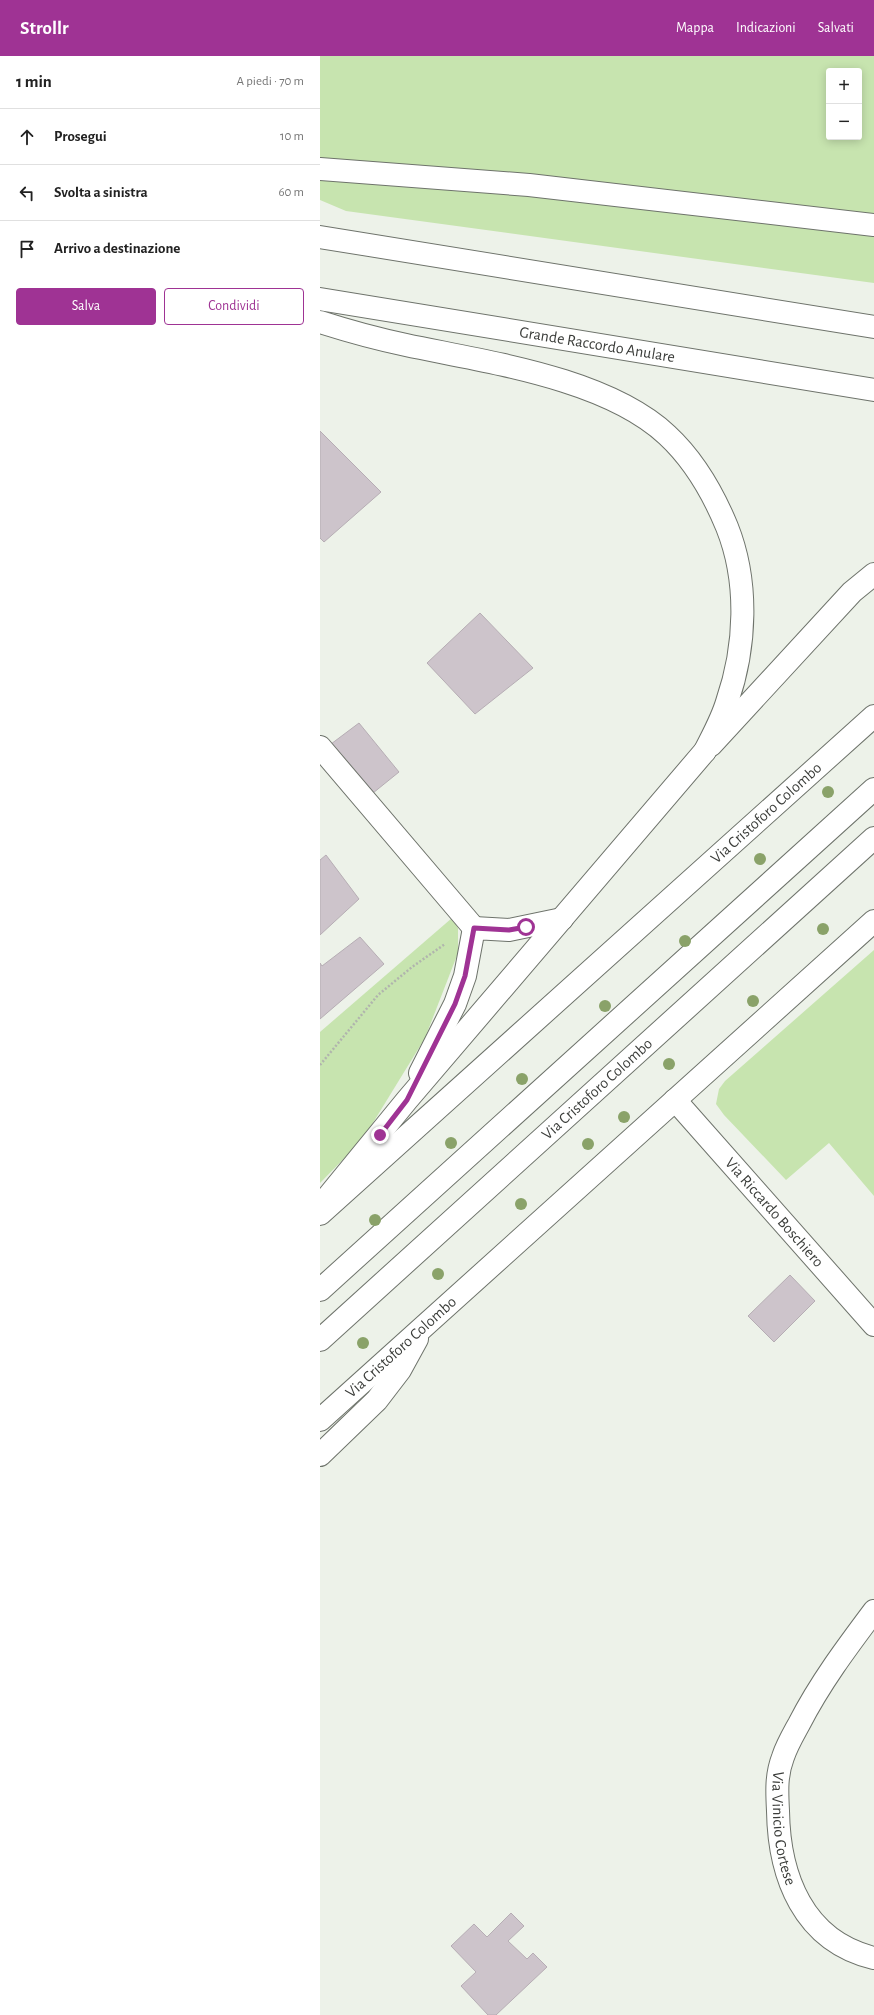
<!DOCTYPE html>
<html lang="it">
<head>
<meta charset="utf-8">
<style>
  :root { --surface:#fff; --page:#f2f2f2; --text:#222; --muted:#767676; --line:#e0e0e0; --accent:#9f3394 }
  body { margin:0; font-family:"Alegreya Sans",sans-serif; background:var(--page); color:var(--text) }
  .controls { position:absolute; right:12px; top:12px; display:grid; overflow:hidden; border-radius:4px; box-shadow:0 2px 10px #0003 }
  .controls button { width:36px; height:36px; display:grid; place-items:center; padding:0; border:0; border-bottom:1px solid var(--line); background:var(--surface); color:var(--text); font:20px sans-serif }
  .stop { position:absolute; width:12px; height:12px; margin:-9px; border:3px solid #9f3394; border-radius:50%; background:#fff }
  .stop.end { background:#9f3394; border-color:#fff; box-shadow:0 1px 4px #0008 }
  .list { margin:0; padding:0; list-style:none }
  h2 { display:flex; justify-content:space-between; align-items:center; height:52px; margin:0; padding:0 16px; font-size:17px }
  h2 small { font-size:13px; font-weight:400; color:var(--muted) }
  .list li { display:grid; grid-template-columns:26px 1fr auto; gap:12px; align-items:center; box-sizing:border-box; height:56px; padding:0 16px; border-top:1px solid var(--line) }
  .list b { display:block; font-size:15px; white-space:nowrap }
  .list em { font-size:13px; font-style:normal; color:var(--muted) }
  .actions { display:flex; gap:8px; padding:12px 16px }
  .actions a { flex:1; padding:9px 0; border:1px solid var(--accent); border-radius:4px; text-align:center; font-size:14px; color:var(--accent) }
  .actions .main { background:var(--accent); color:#fff }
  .icon { flex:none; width:22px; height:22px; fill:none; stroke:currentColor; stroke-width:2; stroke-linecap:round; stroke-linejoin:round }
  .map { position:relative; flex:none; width:554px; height:1959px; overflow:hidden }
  header { display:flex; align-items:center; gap:24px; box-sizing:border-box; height:56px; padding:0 20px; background:var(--accent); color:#fff }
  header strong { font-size:19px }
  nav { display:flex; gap:22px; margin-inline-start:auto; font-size:14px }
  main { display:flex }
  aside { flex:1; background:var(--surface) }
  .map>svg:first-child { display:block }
  .green { fill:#c7e4af; fill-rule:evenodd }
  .building { fill:#cdc4cb; stroke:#b6adb4 }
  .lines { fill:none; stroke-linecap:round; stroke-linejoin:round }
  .minor-casing { stroke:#6e736b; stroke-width:24 }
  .secondary-casing { stroke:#6e736b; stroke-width:24 }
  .primary-casing { stroke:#6e736b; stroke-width:24 }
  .trunk-casing { stroke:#6e736b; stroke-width:24 }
  .motorway-casing { stroke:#6e736b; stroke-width:24 }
  .path { stroke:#b0b4ad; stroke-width:2.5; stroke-dasharray:2 2; stroke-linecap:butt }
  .minor { stroke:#fff; stroke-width:22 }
  .secondary { stroke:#fff; stroke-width:22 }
  .primary { stroke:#fff; stroke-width:22 }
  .trunk { stroke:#fff; stroke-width:22 }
  .motorway { stroke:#fff; stroke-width:22 }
  .tree { fill:#8aa269 }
  .route { stroke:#9f3394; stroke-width:5 }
  .labels { text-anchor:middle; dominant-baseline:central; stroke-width:3; stroke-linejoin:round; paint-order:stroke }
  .street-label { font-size:16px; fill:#3b3d3a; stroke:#fbfff9 }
</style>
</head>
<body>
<header>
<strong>Strollr</strong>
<nav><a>Mappa</a><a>Indicazioni</a><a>Salvati</a></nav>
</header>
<main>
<aside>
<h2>1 min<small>A piedi · 70 m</small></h2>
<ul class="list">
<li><svg class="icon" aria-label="ahead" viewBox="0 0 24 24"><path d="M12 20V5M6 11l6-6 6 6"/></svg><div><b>Prosegui</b></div><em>10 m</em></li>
<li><svg class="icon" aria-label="left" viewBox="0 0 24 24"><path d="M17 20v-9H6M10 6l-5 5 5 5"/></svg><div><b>Svolta a sinistra</b></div><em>60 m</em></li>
<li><svg class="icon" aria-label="arrive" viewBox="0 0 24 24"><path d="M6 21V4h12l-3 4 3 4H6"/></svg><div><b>Arrivo a destinazione</b></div></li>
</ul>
<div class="actions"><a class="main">Salva</a><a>Condividi</a></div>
</aside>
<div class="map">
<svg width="554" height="1959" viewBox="0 0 554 1959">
  <rect width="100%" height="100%" fill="#edf2e9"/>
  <!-- green -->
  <g class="green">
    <path d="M0 0H554V227L26 155 0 144ZM509 15H539V81H509Z"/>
    <path d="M132 862 138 872V897L105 982 43 1083 0 1127V976Z"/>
    <path d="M554 894V1140L509 1087 466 1124 404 1059 396 1048 399 1033 405 1025Z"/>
  </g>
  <!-- building -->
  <g class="building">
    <path d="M0 375 61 436 4 486 0 482Z"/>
    <path d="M160 557 213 612 155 658 107 607Z"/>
    <path d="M39 667 79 716 53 737 11 688Z"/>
    <path d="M6 799 39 843 0 879V804Z"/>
    <path d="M40 881 64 908 0 963V907L2 910Z"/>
    <path d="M470 1219 495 1245 454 1286 428 1260Z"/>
    <path d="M191 1857 204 1870 188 1885 207 1903 213 1897 227 1911 176 1959H168L141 1930 156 1916 131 1890 154 1868 167 1881Z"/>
  </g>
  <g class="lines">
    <!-- minor casing -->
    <g class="minor-casing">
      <g id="minor">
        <path d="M0 691 154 872"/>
        <path id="s1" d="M355 1044 554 1269"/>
        <path id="s2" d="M554 1555C527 1591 500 1627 479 1668 473 1679 467 1689 463 1701 456 1719 457 1736 458 1755 459 1820 483 1885 554 1902"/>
      </g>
    </g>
    <!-- secondary casing -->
    <g class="secondary-casing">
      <g id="secondary">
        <path d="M100 1017 135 948 145 920 154 872 189 874 242 863"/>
        <path d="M6 1143 87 1044 385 695"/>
      </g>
    </g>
    <!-- primary casing -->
    <g class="primary-casing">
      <g id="primary">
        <path d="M391 689 532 536 554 518"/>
        <path id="s3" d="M0 1158 554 660"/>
        <path id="s4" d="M0 1364 554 865"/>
        <path d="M0 1399 57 1344 80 1314 97 1283"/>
      </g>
    </g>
    <!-- trunk casing -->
    <g class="trunk-casing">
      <g id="trunk">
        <path d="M0 1234 554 733"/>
        <path id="s5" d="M0 1284 554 782"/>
      </g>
    </g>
    <!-- motorway casing -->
    <g class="motorway-casing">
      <g id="motorway">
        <path d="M0 113 209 129 554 169"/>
        <path d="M0 181 554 271"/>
        <path id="s6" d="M0 243 554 334"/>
        <path d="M0 266C28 275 57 283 86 289 166 306 286 322 347 379 374 404 393 437 407 471 429 526 426 591 407 646 402 663 393 679 385 695"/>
      </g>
    </g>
    <!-- path -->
    <path class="path" d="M0 1009 58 939 92 911 125 888"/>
    <!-- minor -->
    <use href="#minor" class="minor"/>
    <!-- secondary -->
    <use href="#secondary" class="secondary"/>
    <!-- primary -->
    <use href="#primary" class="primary"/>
    <!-- trunk -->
    <use href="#trunk" class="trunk"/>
    <!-- motorway -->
    <use href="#motorway" class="motorway"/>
  </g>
  <!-- trees -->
  <g class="tree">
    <circle cx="508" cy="736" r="6"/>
    <circle cx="440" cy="803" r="6"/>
    <circle cx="503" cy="873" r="6"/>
    <circle cx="365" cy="885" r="6"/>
    <circle cx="433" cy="945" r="6"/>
    <circle cx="285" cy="950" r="6"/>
    <circle cx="349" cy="1008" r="6"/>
    <circle cx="202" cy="1023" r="6"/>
    <circle cx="304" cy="1061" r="6"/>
    <circle cx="131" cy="1087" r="6"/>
    <circle cx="268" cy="1088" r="6"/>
    <circle cx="201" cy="1148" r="6"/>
    <circle cx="55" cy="1164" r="6"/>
    <circle cx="118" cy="1218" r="6"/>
    <circle cx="43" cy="1287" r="6"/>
  </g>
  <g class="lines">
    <!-- route -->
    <path class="route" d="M60 1079 87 1044 135 948 145 920 154 872 189 874 206 871"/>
  </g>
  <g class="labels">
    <!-- street labels -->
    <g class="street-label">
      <text stroke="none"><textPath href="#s6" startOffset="281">Grande Raccordo Anulare</textPath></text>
      <text stroke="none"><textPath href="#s3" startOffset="600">Via Cristoforo Colombo</textPath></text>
      <text stroke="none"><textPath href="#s5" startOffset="374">Via Cristoforo Colombo</textPath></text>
      <text stroke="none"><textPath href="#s1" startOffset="150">Via Riccardo Boschiero</textPath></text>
      <text stroke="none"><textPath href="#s4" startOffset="109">Via Cristoforo Colombo</textPath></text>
      <text stroke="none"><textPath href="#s2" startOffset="245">Via Vinicio Cortese</textPath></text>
    </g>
  </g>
</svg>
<div class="controls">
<button>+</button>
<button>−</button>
</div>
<div class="stop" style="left:206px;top:871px"></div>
<div class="stop end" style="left:60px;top:1079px"></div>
</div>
</main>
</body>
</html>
